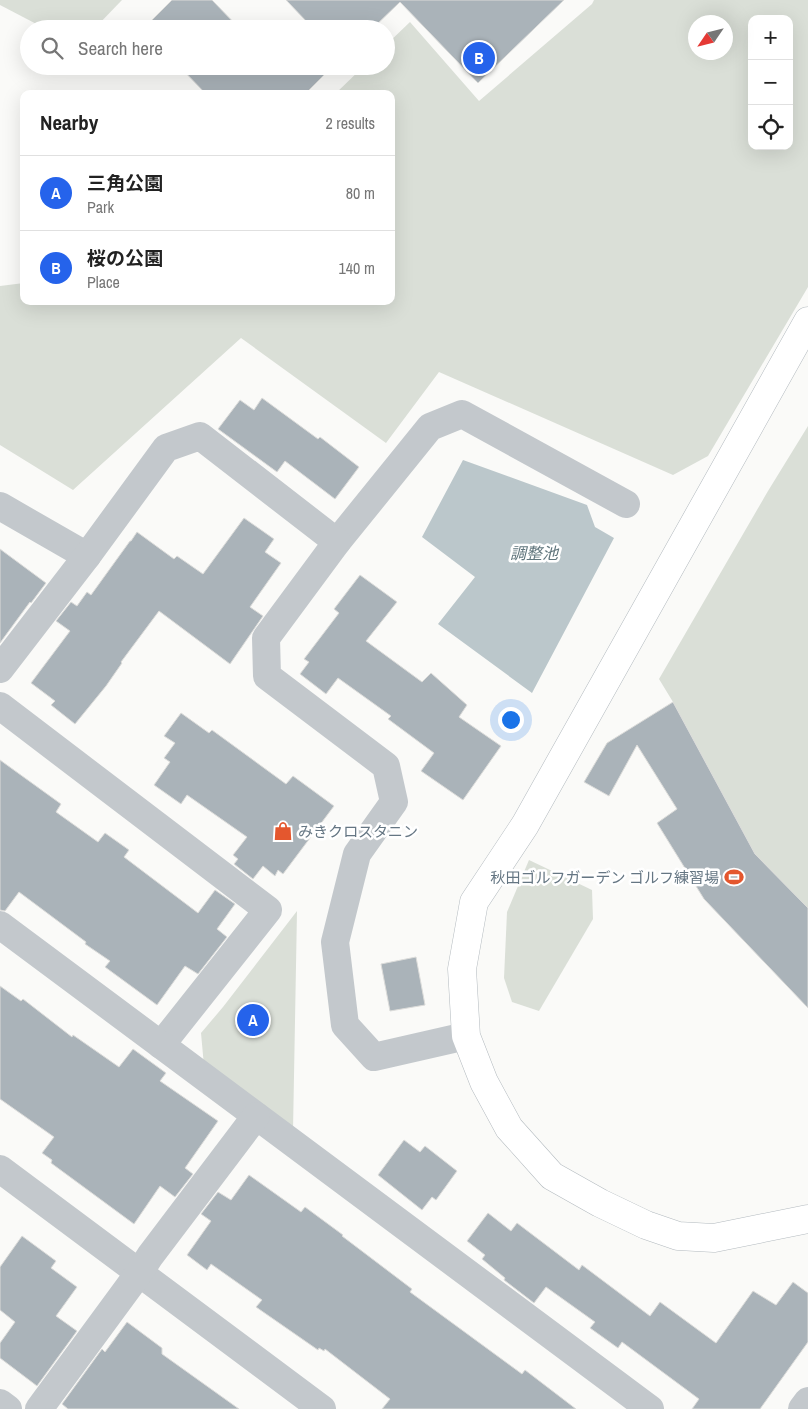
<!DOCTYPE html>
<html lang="en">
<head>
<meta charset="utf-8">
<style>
  :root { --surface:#fff; --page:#f2f2f2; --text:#222; --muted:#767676; --line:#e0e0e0; --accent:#2563eb }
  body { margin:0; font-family:"Archivo Narrow","Noto Sans JP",sans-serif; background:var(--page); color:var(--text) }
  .controls { position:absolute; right:15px; top:15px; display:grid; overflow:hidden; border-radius:10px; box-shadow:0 5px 20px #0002 }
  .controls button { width:45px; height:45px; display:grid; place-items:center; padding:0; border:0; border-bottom:1px solid var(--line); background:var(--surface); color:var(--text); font:25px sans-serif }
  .compass { position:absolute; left:688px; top:15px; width:45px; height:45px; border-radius:50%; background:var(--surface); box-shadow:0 5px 20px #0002; rotate:235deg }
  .you { position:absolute; left:510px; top:719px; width:18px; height:18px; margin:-12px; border:4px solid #fff; border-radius:50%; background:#1a73e8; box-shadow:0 0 0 8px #1a73e833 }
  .badge { display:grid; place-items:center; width:32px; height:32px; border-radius:50%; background:var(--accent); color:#fff; font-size:16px; font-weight:700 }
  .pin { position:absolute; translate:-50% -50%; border:2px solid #fff; box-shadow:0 1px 5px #0006 }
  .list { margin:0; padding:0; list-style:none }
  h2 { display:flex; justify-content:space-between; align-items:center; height:65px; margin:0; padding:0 20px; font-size:21px }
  h2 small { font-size:16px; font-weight:400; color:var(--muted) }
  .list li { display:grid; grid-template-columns:32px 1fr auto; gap:15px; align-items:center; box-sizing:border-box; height:75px; padding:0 20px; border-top:1px solid var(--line) }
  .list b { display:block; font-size:19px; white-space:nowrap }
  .list p { margin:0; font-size:16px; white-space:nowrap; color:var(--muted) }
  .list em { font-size:16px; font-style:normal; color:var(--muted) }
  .icon { flex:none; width:28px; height:28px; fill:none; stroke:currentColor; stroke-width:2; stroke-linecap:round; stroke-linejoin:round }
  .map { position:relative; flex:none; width:808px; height:1409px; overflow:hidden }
  .search { position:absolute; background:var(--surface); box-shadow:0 5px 20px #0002; left:20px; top:20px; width:375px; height:55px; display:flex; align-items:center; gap:12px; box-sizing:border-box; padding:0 18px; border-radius:28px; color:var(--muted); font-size:19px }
  .panel { position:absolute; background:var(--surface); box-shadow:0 5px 20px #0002; left:20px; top:90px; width:375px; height:215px; border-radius:10px }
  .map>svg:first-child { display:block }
  .green { fill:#dadfd7; fill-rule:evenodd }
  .water { fill:#bbc7cb }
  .building { fill:#aab3b9; stroke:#dcdcda }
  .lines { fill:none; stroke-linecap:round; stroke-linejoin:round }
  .secondary-casing { stroke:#b3babf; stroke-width:29 }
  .street { stroke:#c3c8cc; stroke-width:28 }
  .secondary { stroke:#fff; stroke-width:28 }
  .labels { text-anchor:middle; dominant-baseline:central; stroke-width:5; stroke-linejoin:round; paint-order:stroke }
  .poi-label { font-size:15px; fill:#657683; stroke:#fff; text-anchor:start }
  .water-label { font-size:16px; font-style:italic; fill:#60757c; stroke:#fff }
</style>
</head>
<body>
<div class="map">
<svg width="808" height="1409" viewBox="0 0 808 1409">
  <rect width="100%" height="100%" fill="#fafaf8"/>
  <!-- green -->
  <g class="green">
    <path d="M0 0H122L94 29H46L0 5Z"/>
    <path d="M594 0H808V287L708 456 673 475 439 372 386 443 241 338 73 490 0 445V286L24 283V301H391V94H335L364 66H386V45L410 22 479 101 592 4ZM752 19H789V146H752ZM726 22V52H696V22Z"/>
    <path d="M808 426V908L755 854 673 702 659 679 768 491Z"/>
    <path d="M529 860 592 890 593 919 539 1011 512 1002 504 978 507 912Z"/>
    <path d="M297 911 293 1131 204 1066 201 1033 223 1007Z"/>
  </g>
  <!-- water -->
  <path class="water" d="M463 460 587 505 595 527 614 538 532 693 438 624 475 577 422 537Z"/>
  <!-- building -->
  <g class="building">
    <path d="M172 0H212L240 29H143Z"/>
    <path d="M286 0H564L478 83 400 2 372 29H302L308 23Z"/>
    <path d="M179 66H333L305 94H206Z"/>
    <path d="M262 398 318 439 320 437 359 467 335 499 285 461 277 472 218 429 240 400 254 410Z"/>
    <path d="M244 518 274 539 265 552 281 563 250 607 263 616 230 664 159 611 121 662 122 663 106 686 75 724 51 705 55 701 31 683 70 631 56 621 71 602 77 606 87 592 91 595 130 541H131L137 532 174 559 177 556 203 574Z"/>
    <path d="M0 549 46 583 31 603 30 602 0 643Z"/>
    <path d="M360 575 397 602 366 641 422 682 431 673 467 705 459 717 501 746 463 800 421 771 434 753 388 719 391 716 338 678 326 694 300 674 309 662 304 659 339 613 334 609Z"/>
    <path d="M673 702 755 854 808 908V1008L704 899 657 823 677 809 637 745 609 796 584 782 607 743Z"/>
    <path d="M181 713 209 733 212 730 286 784 293 776 334 806 283 874 278 870 275 876 263 866 253 879 234 864 238 859 233 855 247 837 187 795 181 804 154 785 170 762 164 758 175 743 164 736Z"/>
    <path d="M0 760 61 804 56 812 98 842 105 833 129 850 124 857 198 913 215 890 235 904 217 929 227 937 198 974 185 966 157 1005 105 967 110 961 85 944 86 942 19 892 5 911 0 910Z"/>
    <path d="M416 957 425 1005 390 1011 381 964Z"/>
    <path d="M0 986 21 1001 23 999 72 1037 73 1035 119 1067 133 1049 166 1073 160 1081 218 1121 185 1168 193 1174 175 1197 160 1186 134 1224 51 1163 52 1160 42 1153 54 1137 0 1099Z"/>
    <path d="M404 1140 420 1152 425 1146 457 1171 436 1200 432 1197 422 1210 378 1175Z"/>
    <path d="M249 1175 301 1212 305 1207 343 1235 342 1236 412 1289 410 1292 522 1374 525 1370 576 1409H382L390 1399 325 1349 324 1351 319 1348 318 1350 256 1307 262 1300 211 1264 207 1270 187 1255 211 1221 201 1214 218 1192 231 1200Z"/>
    <path d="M488 1213 511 1231 517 1223 579 1270 582 1265 650 1316 660 1302 716 1343 753 1291 776 1305 793 1282 808 1293V1342L760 1409H692L699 1399 622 1342 618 1348 590 1328 595 1322 546 1287 534 1303 504 1280 505 1278 482 1259 485 1255 467 1241Z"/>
    <path d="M22 1236 56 1261 51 1268 77 1287 56 1316 77 1331 37 1386 0 1358V1343L15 1322 0 1310V1267Z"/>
    <path d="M127 1322 162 1348V1354L239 1409H68L62 1404 102 1349 105 1352Z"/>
  </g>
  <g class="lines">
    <!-- secondary casing -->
    <g class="secondary-casing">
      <path id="secondary" d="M808 321 525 825 474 902 462 969 466 1036 484 1082 509 1128 552 1176 600 1203 646 1225 678 1236 714 1238 808 1219"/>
    </g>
    <!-- street -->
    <g class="street">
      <path d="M0 506 87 556"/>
      <path d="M337 542 430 427 462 414 626 504"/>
      <path d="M0 669 87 556 166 448 200 436 337 542 266 638 267 676 386 766 394 802 357 854 335 942 345 1025 374 1057 466 1036"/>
      <path d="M0 706 268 910 161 1045"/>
      <path d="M0 925 650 1409"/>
      <path d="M0 1169 322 1409"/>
      <path d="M0 1403 8 1409"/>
      <path d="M39 1409 139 1273 150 1256 256 1116"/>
      <path d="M802 1409 808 1401"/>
    </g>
    <!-- secondary -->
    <use href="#secondary" class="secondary"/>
  </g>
  <!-- icons -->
  <defs>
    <g id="shop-bare" transform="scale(1.5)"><path d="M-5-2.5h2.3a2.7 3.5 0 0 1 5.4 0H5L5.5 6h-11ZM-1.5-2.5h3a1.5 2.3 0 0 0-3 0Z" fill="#e4572e" stroke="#fff" stroke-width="2.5" paint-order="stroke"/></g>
    <g id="stadium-bare" transform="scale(1.5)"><path d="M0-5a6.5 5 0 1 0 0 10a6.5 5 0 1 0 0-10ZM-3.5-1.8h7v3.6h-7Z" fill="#e4572e" stroke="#fff" stroke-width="2.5" paint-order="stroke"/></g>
  </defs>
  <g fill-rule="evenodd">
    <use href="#shop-bare" x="283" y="831"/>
    <use href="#stadium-bare" x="734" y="877"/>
  </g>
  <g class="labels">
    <!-- poi labels -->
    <g class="poi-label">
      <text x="298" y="831">みきクロスタニン</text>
      <text x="719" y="877" text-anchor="end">秋田ゴルフガーデン ゴルフ練習場</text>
    </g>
    <!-- water labels -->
    <g class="water-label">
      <text x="534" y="553">調整池</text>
    </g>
  </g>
</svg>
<div class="controls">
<button>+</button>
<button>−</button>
<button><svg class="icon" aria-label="locate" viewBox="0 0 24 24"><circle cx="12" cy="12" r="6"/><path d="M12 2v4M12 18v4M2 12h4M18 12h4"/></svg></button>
</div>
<svg class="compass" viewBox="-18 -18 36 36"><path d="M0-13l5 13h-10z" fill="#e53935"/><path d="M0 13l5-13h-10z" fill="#767676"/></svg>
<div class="you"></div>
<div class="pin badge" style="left:253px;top:1020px">A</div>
<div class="pin badge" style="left:479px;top:58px">B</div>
<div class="search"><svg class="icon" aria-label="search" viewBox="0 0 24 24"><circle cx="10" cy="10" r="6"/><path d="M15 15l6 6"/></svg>Search here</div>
<section class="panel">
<h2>Nearby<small>2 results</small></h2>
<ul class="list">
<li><span class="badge">A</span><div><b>三角公園</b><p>Park</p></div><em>80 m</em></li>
<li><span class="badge">B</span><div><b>桜の公園</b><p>Place</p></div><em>140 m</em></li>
</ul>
</section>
</div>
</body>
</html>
